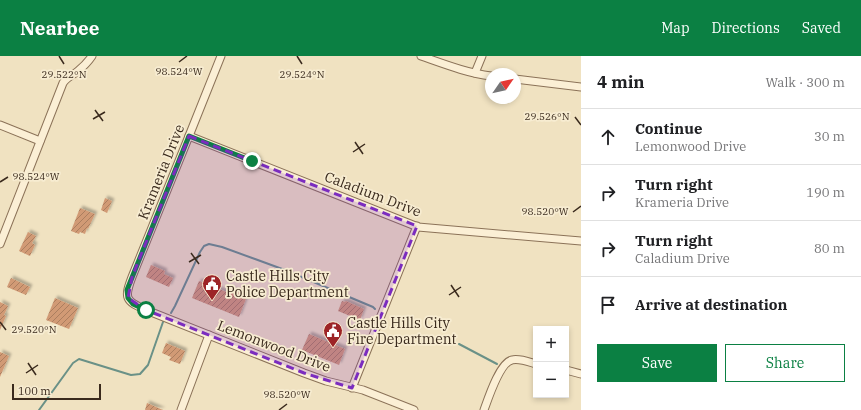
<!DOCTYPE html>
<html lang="en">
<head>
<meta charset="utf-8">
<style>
  :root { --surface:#fff; --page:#f2f2f2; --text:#202124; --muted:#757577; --line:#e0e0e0; --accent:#0b8043 }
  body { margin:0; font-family:"IBM Plex Serif",serif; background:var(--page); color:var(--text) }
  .controls { position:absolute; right:12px; bottom:12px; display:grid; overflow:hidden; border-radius:0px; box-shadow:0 2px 6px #0003 }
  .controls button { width:36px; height:36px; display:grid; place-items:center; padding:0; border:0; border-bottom:1px solid var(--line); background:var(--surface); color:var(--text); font:20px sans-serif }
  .compass { position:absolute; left:485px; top:12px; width:36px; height:36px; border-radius:50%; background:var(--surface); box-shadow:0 2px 6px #0003; rotate:56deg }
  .scale { position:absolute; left:12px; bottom:10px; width:89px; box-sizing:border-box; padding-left:4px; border:2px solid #3a2a1d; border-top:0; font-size:11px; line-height:14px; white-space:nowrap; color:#3a2a1d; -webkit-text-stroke:3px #f7ecd1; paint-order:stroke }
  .stop { position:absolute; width:12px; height:12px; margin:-9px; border:3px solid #0b8043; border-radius:50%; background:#fff }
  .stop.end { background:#0b8043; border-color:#fff; box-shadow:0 1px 4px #0008 }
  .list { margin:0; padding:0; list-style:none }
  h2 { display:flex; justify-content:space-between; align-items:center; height:52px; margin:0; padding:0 16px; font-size:17px }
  h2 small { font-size:13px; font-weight:400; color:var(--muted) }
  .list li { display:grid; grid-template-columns:26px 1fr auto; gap:12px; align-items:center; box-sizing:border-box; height:56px; padding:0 16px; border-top:1px solid var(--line) }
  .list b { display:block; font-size:15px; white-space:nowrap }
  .list p { margin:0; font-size:13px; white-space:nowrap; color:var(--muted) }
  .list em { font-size:13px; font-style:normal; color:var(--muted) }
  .actions { display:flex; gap:8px; padding:12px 16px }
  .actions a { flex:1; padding:9px 0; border:1px solid var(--accent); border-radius:0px; text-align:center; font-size:14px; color:var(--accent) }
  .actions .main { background:var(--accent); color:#fff }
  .icon { flex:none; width:22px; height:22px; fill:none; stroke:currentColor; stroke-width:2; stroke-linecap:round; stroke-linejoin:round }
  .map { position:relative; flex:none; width:581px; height:354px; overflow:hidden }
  header { display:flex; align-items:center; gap:24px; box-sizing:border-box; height:56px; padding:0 20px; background:var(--accent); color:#fff }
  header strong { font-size:19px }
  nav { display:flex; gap:22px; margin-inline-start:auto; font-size:14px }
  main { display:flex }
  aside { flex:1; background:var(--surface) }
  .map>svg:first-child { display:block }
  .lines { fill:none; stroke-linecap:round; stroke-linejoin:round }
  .stream { stroke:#6a9187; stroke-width:2 }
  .building { fill:url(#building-hatch); filter:url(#shadow) }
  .street-casing { stroke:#8b7258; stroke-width:9 }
  .street { stroke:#fbefd5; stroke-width:7 }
  .route { stroke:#0b8043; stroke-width:5 }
  .marked { fill:#7b2cbf; fill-opacity:0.2; stroke:#7b2cbf; stroke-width:3; stroke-dasharray:8 5; stroke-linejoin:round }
  .ticks { fill:none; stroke:#3a2a1d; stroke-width:1.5 }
  .labels { text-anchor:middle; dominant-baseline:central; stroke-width:3.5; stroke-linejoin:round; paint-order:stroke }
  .street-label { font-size:14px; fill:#3a2a1d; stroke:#f7ecd1 }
  .poi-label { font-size:14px; fill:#3a2a1d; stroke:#f7ecd1; text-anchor:start }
  .ticks-label { font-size:10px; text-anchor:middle; fill:#3a2a1d; stroke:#f7ecd1; stroke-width:3.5; stroke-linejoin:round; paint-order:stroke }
</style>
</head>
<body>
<header>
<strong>Nearbee</strong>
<nav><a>Map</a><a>Directions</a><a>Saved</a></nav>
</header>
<main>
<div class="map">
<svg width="581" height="354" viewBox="0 0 581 354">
  <defs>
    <pattern id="building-hatch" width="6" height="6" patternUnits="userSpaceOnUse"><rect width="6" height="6" fill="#d19a75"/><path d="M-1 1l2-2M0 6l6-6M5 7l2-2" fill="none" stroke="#ab7e5f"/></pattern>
    <filter id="shadow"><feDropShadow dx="2.5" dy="-2.5" stdDeviation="1" flood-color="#0004"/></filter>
  </defs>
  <rect width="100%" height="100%" fill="#f0e2c1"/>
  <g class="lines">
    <!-- stream -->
    <g class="stream">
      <path d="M171 257 175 250 200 196 204 190 209 188 222 191 285 214 373 251 375 253"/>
      <path d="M459 288 497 308"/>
      <path d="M39 354 73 307 79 303 131 319 140 318 148 309 163 266"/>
    </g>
  </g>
  <!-- building -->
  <g class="building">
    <path d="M105 142 112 145 107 157 101 154Z"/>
    <path d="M80 152 95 158 88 173 87 172 85 178 80 176 79 178 71 175Z"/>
    <path d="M28 176 36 180 32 187 35 189 30 200 19 195Z"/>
    <path d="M151 209 165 215 164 218 173 222 169 231 146 221Z"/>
    <path d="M11 222 30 231 26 239 7 231Z"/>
    <path d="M199 225 229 237 231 233 247 240 239 261 192 242Z"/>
    <path d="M55 242 78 252 69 273 46 264Z"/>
    <path d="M342 245 345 246 346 245 364 253 360 264 338 255Z"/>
    <path d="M0 246 8 250 4 259 6 260 0 274Z"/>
    <path d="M309 278 345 293 339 309 302 294Z"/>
    <path d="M166 287 185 295 180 308 169 304 171 301 162 297Z"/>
    <path d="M0 296 9 300 0 321Z"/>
    <path d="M147 347 163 354H145Z"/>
  </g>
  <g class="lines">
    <!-- street casing -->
    <g class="street-casing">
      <g id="street">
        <path d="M221 0 189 80 132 221C124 242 125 245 146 254L304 317 326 325 363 334 414 354"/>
        <path d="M421 0C444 8 467 17 491 20"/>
        <path d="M475 17 482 0"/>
        <path d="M515 23 581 31"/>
        <path d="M0 69 40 85"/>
        <path d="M189 80 418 171 581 185"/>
        <path d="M0 188 63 27C67 21 73 19 78 15 84 10 88 6 92 0"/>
        <path d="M566 314 581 318"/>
        <path d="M352 332 417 170"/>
        <path d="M181 354 209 279"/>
        <path d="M484 354C488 343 500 306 512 304 519 302 529 306 536 308"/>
      </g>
    </g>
    <!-- street -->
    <use href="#street" class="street"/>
  </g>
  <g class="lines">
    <!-- route -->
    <path class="route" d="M146 254 133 248 128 242 127 234 189 80 252 105"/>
  </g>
  <!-- marked area -->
  <path class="marked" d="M189 80 417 170 352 332 304 317 146 254 128 242 132 221Z"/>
  <!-- ticks -->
  <path class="ticks" d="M59 0 64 8M297 0 302 8M179 6 187 0M95 54 103 65M575 61 581 69M93 63 105 56M355 86 363 98M353 96 365 88M0 126 8 121M573 156 581 150M191 197 199 208M189 206 201 199M451 229 459 241M449 239 461 231M0 266 6 274M28 307 36 319M26 317 38 309M279 354 287 348"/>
  <!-- icons -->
  <defs>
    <g id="civic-pin" transform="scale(1)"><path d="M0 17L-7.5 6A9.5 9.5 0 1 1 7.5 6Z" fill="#9d2427" stroke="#f7ecd1"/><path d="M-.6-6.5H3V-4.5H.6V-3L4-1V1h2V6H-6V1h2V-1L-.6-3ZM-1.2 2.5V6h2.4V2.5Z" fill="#fff"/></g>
  </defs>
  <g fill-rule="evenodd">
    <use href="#civic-pin" x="212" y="228"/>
    <use href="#civic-pin" x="333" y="275"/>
  </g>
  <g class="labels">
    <!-- street labels -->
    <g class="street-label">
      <text transform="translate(161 116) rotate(-68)">Krameria Drive</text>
      <text transform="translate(373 138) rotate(21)">Caladium Drive</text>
      <text transform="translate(274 290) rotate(21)">Lemonwood Drive</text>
    </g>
    <!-- poi labels -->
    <g class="poi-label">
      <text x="226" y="220">Castle Hills City<tspan x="226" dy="16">Police Department</tspan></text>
      <text x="347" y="267">Castle Hills City<tspan x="347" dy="16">Fire Department</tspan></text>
    </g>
  </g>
  <g class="ticks-label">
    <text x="179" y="19">98.524°W</text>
    <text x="302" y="22">29.524°N</text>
    <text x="64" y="22">29.522°N</text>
    <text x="547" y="64">29.526°N</text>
    <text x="36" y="124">98.524°W</text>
    <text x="545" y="159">98.520°W</text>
    <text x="34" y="277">29.520°N</text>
    <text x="287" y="342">98.520°W</text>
  </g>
</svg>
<div class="controls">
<button>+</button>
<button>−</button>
</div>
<svg class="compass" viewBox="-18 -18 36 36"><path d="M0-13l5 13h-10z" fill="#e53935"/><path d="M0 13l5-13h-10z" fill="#757577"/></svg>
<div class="scale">100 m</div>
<div class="stop" style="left:146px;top:254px"></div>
<div class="stop end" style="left:252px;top:105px"></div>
</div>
<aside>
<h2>4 min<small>Walk · 300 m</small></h2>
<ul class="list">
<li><svg class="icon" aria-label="ahead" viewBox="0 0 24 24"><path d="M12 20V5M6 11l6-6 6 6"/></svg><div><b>Continue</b><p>Lemonwood Drive</p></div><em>30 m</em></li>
<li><svg class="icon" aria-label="right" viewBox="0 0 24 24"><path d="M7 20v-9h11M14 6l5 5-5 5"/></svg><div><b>Turn right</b><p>Krameria Drive</p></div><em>190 m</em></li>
<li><svg class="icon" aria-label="right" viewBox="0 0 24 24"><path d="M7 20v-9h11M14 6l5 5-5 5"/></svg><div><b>Turn right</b><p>Caladium Drive</p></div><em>80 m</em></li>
<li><svg class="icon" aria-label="arrive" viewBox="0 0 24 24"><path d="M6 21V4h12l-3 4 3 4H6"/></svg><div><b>Arrive at destination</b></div></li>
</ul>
<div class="actions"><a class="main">Save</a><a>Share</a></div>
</aside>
</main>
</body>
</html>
